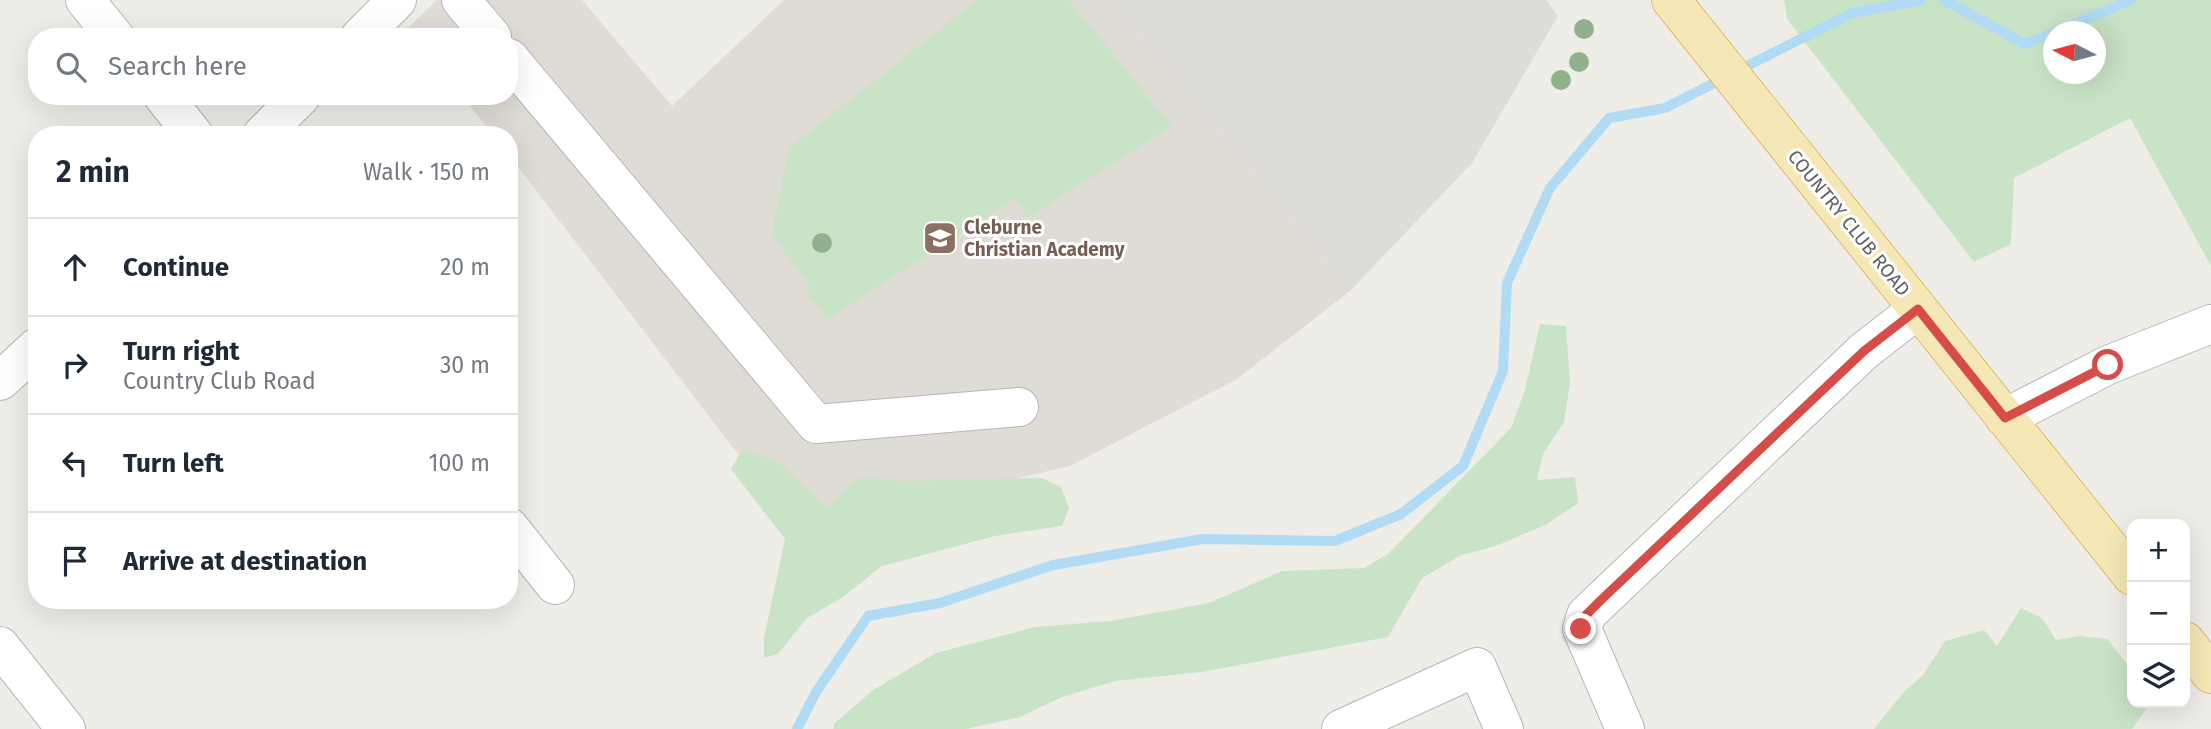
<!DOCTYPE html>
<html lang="en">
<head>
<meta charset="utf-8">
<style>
  :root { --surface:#fff; --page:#f2f2f3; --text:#1f2937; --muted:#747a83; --line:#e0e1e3 }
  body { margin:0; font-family:"Fira Sans",sans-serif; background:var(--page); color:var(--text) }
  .controls { position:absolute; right:21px; bottom:21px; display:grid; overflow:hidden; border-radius:14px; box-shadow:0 7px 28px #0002 }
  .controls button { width:63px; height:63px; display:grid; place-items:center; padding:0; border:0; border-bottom:2px solid var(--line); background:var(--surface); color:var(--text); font:35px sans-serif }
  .compass { position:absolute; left:2043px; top:21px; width:63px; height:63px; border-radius:50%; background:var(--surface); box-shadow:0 7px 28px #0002; rotate:276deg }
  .stop { position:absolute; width:21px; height:21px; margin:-16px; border:5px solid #d54c48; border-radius:50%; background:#fff }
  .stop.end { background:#d54c48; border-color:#fff; box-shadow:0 2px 7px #0008 }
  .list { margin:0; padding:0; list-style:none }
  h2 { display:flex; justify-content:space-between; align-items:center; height:91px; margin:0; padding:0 28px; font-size:30px }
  h2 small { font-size:23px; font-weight:400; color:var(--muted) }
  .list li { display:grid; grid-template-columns:46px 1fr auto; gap:21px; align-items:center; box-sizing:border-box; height:98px; padding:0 28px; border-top:2px solid var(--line) }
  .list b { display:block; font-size:26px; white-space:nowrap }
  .list p { margin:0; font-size:23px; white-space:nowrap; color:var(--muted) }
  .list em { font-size:23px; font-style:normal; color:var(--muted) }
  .icon { flex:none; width:38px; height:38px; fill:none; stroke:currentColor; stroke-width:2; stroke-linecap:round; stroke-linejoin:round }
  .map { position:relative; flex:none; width:2211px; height:729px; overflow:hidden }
  .search { position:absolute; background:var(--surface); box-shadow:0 7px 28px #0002; left:28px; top:28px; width:490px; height:77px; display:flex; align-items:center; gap:18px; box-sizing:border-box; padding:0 24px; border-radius:28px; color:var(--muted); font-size:26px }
  .panel { position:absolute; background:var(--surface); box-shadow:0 7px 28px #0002; left:28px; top:126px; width:490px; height:483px; border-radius:28px }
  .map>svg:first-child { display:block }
  .industrial { fill:#dedcd9 }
  .education { fill:#dfdcd6 }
  .green { fill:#c9e3c7; fill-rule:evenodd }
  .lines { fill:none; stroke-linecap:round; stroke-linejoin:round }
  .stream { stroke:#b1dbf5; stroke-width:10 }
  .minor-casing { stroke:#b4b7ba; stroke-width:40 }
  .major-casing { stroke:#e1bb6f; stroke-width:40 }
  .minor { stroke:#fff; stroke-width:38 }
  .major { stroke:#f6e8b6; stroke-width:38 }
  .tree { fill:#8fb28c }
  .route { stroke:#d54c48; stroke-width:9 }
  .labels { text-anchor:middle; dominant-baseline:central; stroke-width:6; stroke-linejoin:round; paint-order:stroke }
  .street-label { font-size:19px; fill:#5f6266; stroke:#fff }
  .education-label { font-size:19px; font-weight:bold; fill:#785e54; stroke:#fff; text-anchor:start }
</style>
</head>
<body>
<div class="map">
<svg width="2211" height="729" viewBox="0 0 2211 729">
  <rect width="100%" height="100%" fill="#efede8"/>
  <!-- industrial -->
  <path class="industrial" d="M1111 0H1546L1558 16 1472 163 1350 291Z"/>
  <!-- education -->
  <path class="education" d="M437 0H582L672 106 784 0H1111L1350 291 1237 379 1070 466 796 530 509 155V135H493L462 96H509V37H414L408 28Z"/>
  <!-- green -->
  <g class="green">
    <path d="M977 0H1069L1172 126 1028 218 1015 199 827 320 806 291 811 287 772 235 789 148Z"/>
    <path d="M1784 0H2211V266L2130 118 2014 178 2011 244 1974 262 1787 19ZM2054 32H2096V74H2054Z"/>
    <path d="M1540 324 1566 326 1570 383 1564 422 1543 454 1537 480 1575 477 1578 503 1547 524 1496 546 1461 555 1422 578 1388 637 1202 672 1115 681 1062 697 1020 717 966 729H833L835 723 873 690 936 653 1035 627 1110 621 1209 603 1282 571 1364 568 1388 554 1511 428 1525 390Z"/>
    <path d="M743 449 776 460 828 508 858 477 901 481 1042 478 1061 487 1069 508 1062 526 995 536 882 566 843 597 807 618 778 654 764 658V638L785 539 731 469Z"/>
    <path d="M2021 608 2042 618 2056 640 2080 636 2107 639 2132 670V703H2150L2132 729H1874L1903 693 1923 675 1945 641 1984 630 1997 646Z"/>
  </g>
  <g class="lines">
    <!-- stream -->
    <g class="stream">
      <path d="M1944 0 2025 44 2054 32"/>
      <path d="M2055 32 2131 0"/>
      <path d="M1737 71 1852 13 1921 0"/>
      <path d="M797 729 816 692 868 616 940 603 1053 565 1203 539 1335 541 1401 514 1463 466 1503 371 1507 283 1550 188 1609 118 1665 108 1724 78"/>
    </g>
    <!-- minor casing -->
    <g class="minor-casing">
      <g id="minor">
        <path d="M85 0 115 37"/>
        <path d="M461 0 492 37"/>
        <path d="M360 37 397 0"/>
        <path d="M509 58 816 424 1019 407"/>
        <path d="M163 96 194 135"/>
        <path d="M262 135 301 96"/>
        <path d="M0 381 37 347"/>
        <path d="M2005 418 2108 365 2211 324"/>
        <path d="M509 527 555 585"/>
        <path d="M0 646 66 729"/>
        <path d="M1341 729 1477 667 1504 729"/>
        <path d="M1625 729 1582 629 1586 615 1864 351 1918 309"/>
      </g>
    </g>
    <!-- major casing -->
    <g class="major-casing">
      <g id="major">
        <path d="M1671 0 2132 576"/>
        <path d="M2185 641 2211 674"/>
      </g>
    </g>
    <!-- minor -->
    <use href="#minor" class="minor"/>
    <!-- major -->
    <use href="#major" class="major"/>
  </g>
  <!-- trees -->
  <g class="tree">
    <circle cx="1584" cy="29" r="10"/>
    <circle cx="1579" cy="62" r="10"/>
    <circle cx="1561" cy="80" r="10"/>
    <circle cx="822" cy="243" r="10"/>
  </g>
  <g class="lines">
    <!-- route -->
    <path class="route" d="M1581 629 1586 615 1601 600 1864 351 1918 309 2005 418 2108 365"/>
  </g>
  <!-- icons -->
  <defs>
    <g id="school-square" transform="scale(1.75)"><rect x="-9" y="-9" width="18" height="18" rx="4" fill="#8d6e63" stroke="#fff"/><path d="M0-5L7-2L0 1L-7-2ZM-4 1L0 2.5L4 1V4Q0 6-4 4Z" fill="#fff"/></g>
  </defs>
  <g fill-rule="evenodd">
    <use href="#school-square" x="940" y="238"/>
  </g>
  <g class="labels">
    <!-- street labels -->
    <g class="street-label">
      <text transform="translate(1849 223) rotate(51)">COUNTRY CLUB ROAD</text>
    </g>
    <!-- education labels -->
    <g class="education-label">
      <text x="964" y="227">Cleburne<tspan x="964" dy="22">Christian Academy</tspan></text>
    </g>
  </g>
</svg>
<div class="controls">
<button>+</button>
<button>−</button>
<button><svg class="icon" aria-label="layers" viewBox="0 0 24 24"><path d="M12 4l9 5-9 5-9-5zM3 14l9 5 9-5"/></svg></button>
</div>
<svg class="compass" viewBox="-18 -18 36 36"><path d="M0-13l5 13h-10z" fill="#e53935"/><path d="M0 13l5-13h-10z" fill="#747a83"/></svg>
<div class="stop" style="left:2108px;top:365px"></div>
<div class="stop end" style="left:1581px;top:629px"></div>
<div class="search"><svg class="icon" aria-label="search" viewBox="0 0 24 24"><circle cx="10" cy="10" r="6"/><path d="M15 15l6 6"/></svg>Search here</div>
<section class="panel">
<h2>2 min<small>Walk · 150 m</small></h2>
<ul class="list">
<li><svg class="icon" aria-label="ahead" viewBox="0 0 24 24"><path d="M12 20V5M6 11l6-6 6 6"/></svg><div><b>Continue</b></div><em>20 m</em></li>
<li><svg class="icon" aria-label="right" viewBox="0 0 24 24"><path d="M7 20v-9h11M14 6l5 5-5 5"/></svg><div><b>Turn right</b><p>Country Club Road</p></div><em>30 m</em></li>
<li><svg class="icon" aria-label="left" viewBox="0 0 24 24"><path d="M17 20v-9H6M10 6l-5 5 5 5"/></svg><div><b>Turn left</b></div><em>100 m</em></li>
<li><svg class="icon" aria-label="arrive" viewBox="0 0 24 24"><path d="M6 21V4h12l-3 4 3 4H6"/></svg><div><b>Arrive at destination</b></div></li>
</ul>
</section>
</div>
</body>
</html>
